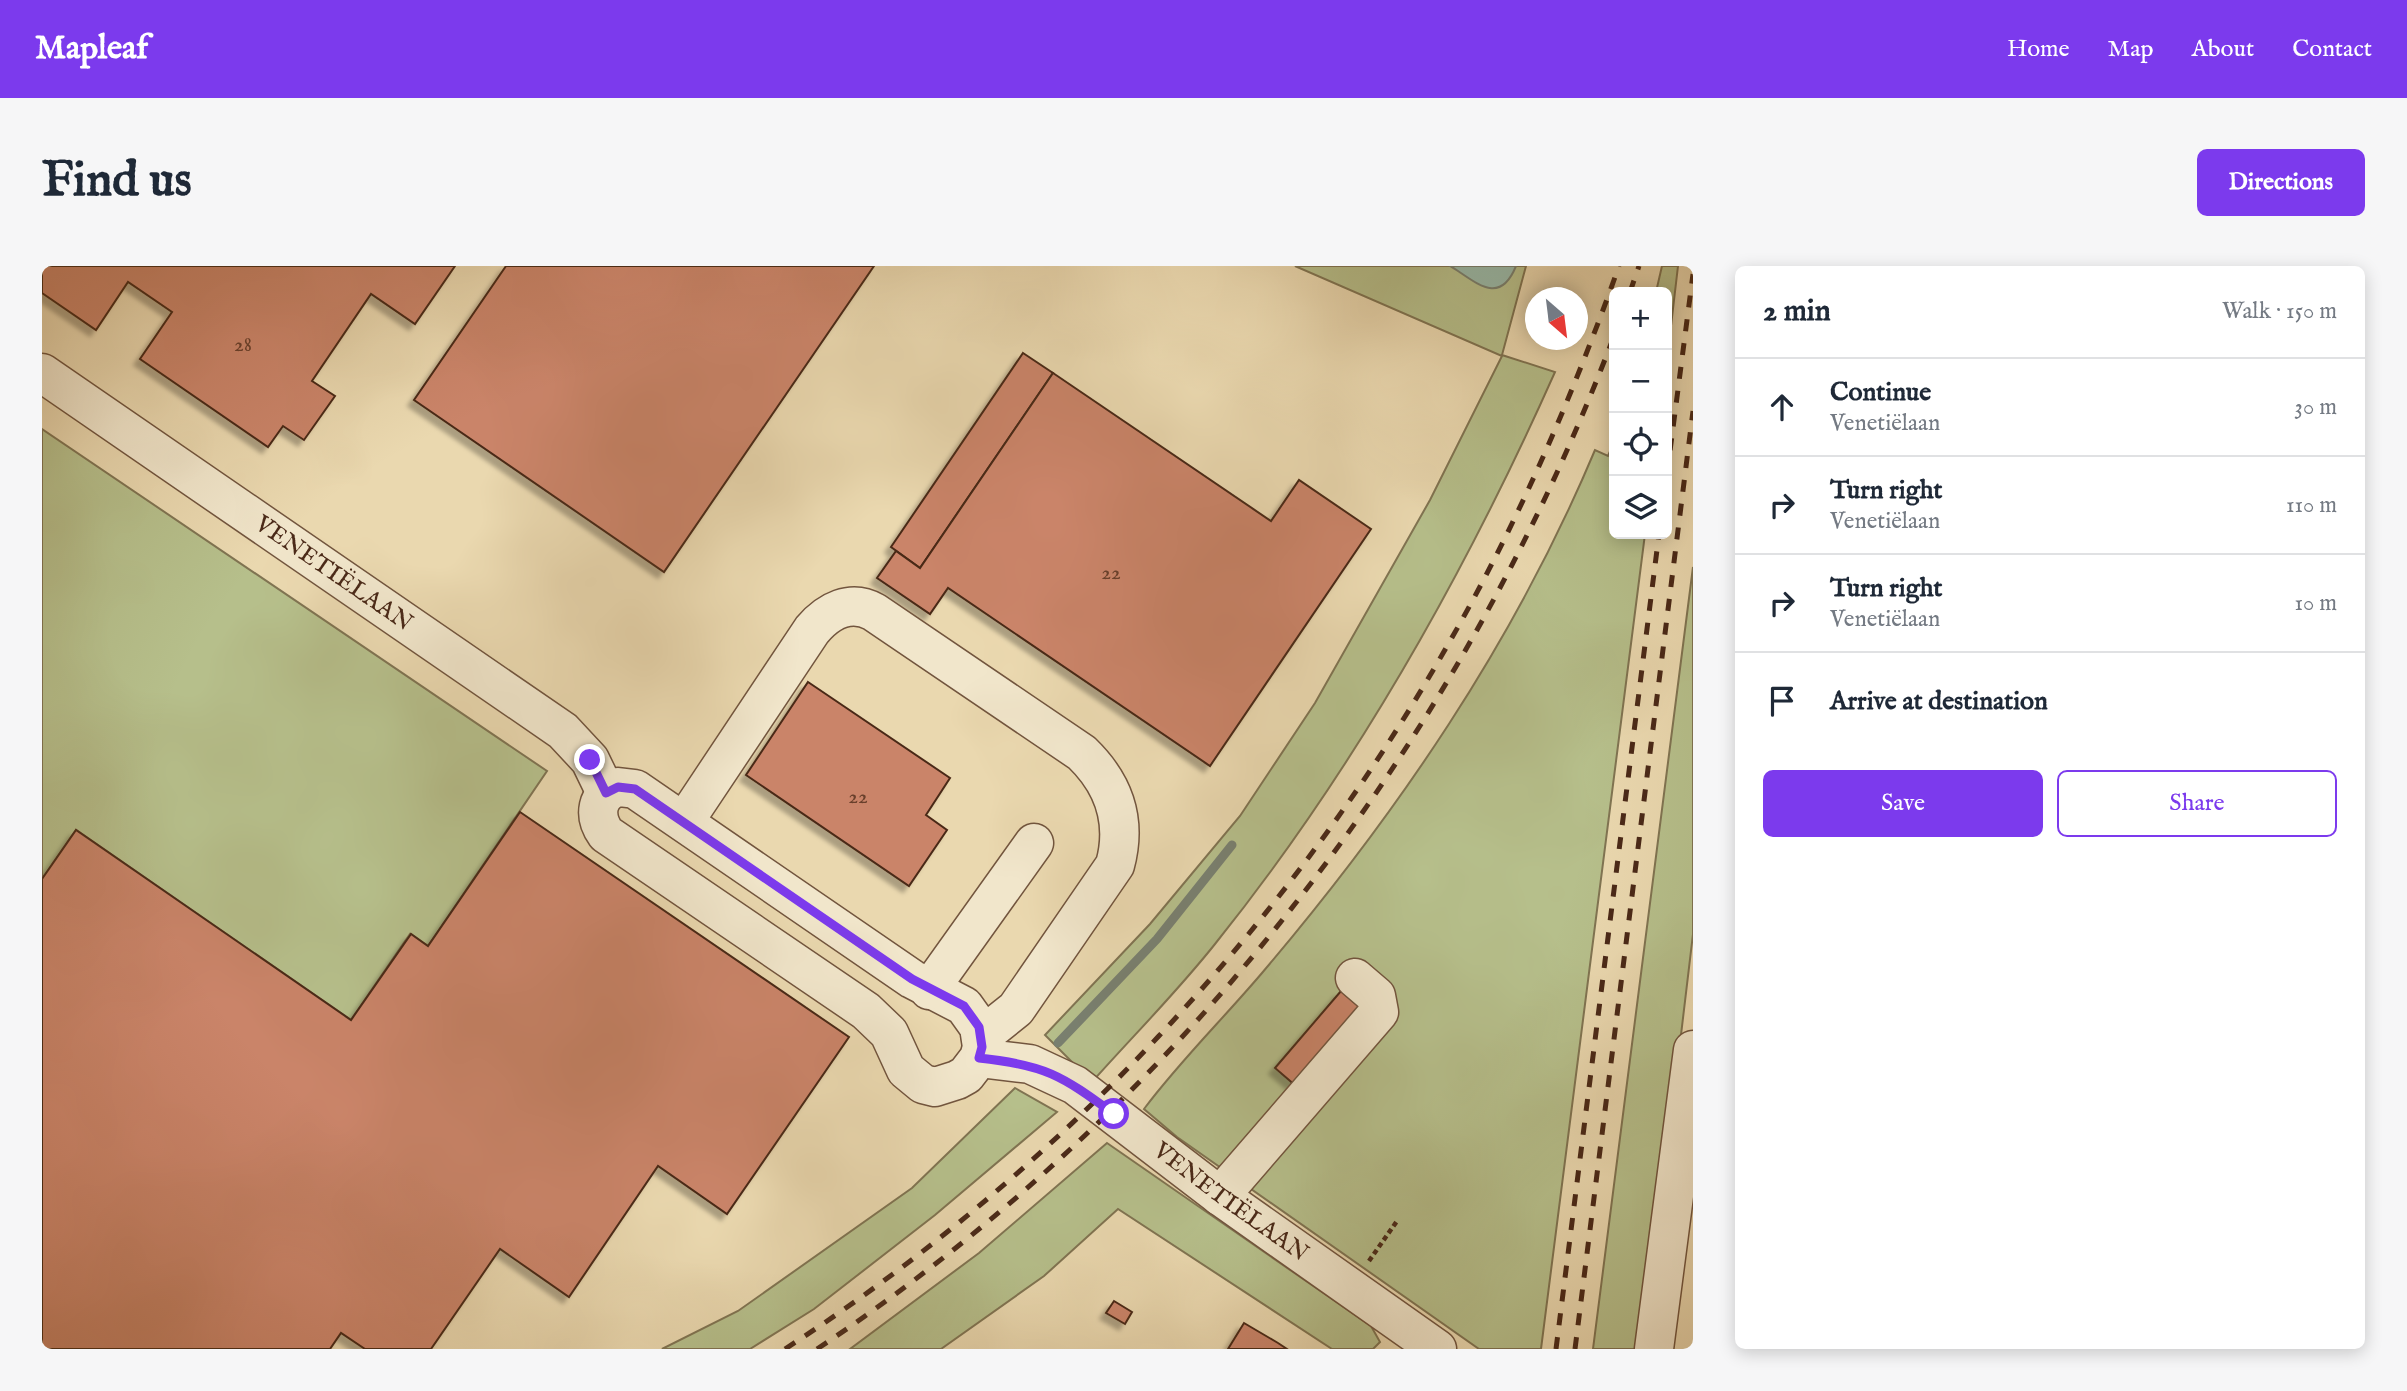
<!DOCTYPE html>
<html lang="en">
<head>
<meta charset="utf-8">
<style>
  :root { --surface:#fff; --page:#f6f6f7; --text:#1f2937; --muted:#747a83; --line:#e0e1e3; --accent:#7c3aed }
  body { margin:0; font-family:"IM FELL English",serif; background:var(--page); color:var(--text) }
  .controls { position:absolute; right:21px; top:21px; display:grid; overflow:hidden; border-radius:10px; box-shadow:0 4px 18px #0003 }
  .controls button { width:63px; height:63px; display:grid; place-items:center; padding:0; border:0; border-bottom:2px solid var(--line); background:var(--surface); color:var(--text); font:35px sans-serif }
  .compass { position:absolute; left:1483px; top:21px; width:63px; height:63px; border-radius:50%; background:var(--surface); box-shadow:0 4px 18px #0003; rotate:152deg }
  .stop { position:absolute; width:21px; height:21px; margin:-16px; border:5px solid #7c3aed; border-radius:50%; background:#fff }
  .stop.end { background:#7c3aed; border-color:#fff; box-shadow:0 2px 7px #0008 }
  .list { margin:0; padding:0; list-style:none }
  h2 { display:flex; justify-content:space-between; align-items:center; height:91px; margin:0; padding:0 28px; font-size:30px }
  h2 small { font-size:23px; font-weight:400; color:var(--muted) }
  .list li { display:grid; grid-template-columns:46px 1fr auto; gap:21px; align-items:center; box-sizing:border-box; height:98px; padding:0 28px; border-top:2px solid var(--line) }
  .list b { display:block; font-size:26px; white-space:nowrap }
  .list p { margin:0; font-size:23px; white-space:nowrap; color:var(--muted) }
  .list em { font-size:23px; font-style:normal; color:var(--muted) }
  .actions { display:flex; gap:14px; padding:21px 28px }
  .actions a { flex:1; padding:16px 0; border:2px solid var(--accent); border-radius:10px; text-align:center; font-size:24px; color:var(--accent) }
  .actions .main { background:var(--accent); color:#fff }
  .icon { flex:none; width:38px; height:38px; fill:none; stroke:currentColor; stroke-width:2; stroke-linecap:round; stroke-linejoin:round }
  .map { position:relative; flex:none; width:1651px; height:1083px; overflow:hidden; border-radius:10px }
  header { display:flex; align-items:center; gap:42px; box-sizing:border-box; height:98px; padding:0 35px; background:var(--accent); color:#fff }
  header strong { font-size:33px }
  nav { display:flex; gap:38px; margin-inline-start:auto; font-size:24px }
  .intro { display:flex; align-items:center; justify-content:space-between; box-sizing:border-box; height:168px; padding:0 42px }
  h1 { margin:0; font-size:49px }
  .button { padding:18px 32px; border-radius:10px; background:var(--accent); color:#fff; font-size:24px; font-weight:700 }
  main { display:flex; gap:42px; padding:0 42px }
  aside { flex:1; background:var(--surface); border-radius:10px; box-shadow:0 4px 18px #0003 }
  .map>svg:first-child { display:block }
  .green { fill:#b6bf8b; stroke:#807452; stroke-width:2 }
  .water { fill:#98baaa; stroke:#798070; stroke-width:2 }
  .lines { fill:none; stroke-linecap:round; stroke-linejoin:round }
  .stream { stroke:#798070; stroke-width:9 }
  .building { fill:#ca8469; stroke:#4a2918; stroke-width:2; filter:url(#shadow) }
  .minor-casing { stroke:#72553e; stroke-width:41 }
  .path { stroke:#4a2918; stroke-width:4.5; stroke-dasharray:5 3.5; stroke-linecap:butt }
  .minor { stroke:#f1e6cb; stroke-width:38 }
  .rail { stroke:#4a2918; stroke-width:5; stroke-dasharray:12 12; stroke-linecap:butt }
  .route { stroke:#7c3aed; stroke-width:9 }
  .labels { text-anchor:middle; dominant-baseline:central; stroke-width:5; stroke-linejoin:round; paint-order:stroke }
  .number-label { font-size:21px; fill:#6a402c }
  .street-label { font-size:24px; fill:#4a2918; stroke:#f1e6cb }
</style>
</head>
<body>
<header>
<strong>Mapleaf</strong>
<nav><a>Home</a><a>Map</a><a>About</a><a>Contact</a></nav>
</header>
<div class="intro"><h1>Find us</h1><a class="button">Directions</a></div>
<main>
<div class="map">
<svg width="1651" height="1083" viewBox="0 0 1651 1083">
  <defs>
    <filter id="shadow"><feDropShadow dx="-6" dy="6" stdDeviation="2" flood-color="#0004"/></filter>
  </defs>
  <rect width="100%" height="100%" fill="#ead8af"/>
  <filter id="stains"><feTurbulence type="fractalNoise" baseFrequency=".00286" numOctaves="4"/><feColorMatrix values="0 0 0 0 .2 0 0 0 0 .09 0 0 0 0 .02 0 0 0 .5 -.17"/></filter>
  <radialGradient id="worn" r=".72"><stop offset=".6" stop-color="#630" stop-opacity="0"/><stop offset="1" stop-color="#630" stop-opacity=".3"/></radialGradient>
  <!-- green -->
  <g class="green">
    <path d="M1253 0H1484L1460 89 1513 106C1423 308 1312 505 1173 678 1135 726 1091 770 1050 816L1003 769 1108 658 1198 550 1273 437 1388 234 1460 90Z"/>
    <path d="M1620 0H1636L1625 94V26H1614Z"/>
    <path d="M0 163 505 505 386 680 368 668 309 754 34 564 0 613Z"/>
    <path d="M1572 176V268H1603L1499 1083H1437L1135 871 1102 843C1138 795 1181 753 1220 707 1355 548 1472 377 1553 184L1566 190Z"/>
    <path d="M1651 301V668L1621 920 1598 1083H1551Z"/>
    <path d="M973 822 1015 846 893 949 772 1043 708 1083H620L696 1045 870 922Z"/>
    <path d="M1065 877 1329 1060 1338 1076 1331 1083H1290L1076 943 1002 1010 899 1083H808L937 987Z"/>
  </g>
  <!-- water -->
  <path class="water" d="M1408 0H1474C1457 42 1432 14 1408 0Z"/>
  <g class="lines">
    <!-- stream -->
    <path class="stream" d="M1016 777 1115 673 1190 579"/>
  </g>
  <!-- building -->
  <g class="building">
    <path d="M0 0H413L373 58 329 28 270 115 293 130 262 174 241 160 226 181 98 93 130 46 86 16 54 64 0 27Z"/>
    <path d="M464 0H832L622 306 372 134Z"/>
    <path d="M981 87 1011 107 878 302 849 281Z"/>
    <path d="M1011 107 1229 255 1257 214 1329 263 1168 500 906 322 888 348 835 312 854 285 878 302Z"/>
    <path d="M766 416 908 512 884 549 905 564 867 620 704 509Z"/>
    <path d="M478 546 807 771 685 948 616 900 527 1031 458 983 389 1083H323L299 1067 288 1083H0V613L34 564 309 754 369 668 386 680Z"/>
    <path d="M1299 725 1320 743 1254 820 1233 802Z"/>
    <path d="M1072 1035 1090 1046 1083 1058 1064 1047Z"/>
    <path d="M1202 1057 1236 1077 1245 1083H1186Z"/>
  </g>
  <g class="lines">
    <!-- minor casing -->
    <g class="minor-casing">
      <g id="minor">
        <path id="s1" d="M0 107 521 465 548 494 564 527"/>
        <path d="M576 521 593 523 870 713 922 740 937 761 940 781 937 792 924 809 915 814 893 821 881 818 864 804 847 767 824 745 564 568C551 550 554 528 576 521Z"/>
        <path d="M642 556 770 364C786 345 809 333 832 346L1040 487C1072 518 1085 555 1073 599L974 743 939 771"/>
        <path d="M887 724 992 577"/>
        <path id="s2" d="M937 792 988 798 1033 819 1178 930 1395 1083"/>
        <path d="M1178 930 1337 746 1334 730 1313 712"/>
        <path d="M1612 1083 1651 784"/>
      </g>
    </g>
    <!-- path -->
    <path class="path" d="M1327 995 1355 955"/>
    <!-- minor -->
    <use href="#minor" class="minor"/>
    <!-- rail -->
    <g class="rail">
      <path d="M1588 26 1597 0"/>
      <path d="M1625 208 1651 8"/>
      <path d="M743 1083C1014 908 1244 662 1404 382 1474 261 1530 132 1577 0"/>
      <path d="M775 1083C1140 841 1418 477 1572 70"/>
      <path d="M1514 1083 1617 268"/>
      <path d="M1533 1083 1651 145"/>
    </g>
  </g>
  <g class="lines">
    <!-- route -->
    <path class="route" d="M548 494 564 527 576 521 593 523 870 713 922 740 937 761 940 781 937 792C1003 799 1019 809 1072 848"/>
  </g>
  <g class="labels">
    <!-- number labels -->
    <g class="number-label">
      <text x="201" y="79">28</text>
      <text x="1069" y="307">22</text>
      <text x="816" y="531">22</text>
    </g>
    <!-- street labels -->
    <g class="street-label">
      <text stroke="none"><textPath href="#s1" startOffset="354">VENETIËLAAN</textPath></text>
      <text stroke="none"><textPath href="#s2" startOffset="296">VENETIËLAAN</textPath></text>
    </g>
  </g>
  <rect width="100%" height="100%" filter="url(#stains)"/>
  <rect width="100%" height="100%" fill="url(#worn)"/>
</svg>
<div class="controls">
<button>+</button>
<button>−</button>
<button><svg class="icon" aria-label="locate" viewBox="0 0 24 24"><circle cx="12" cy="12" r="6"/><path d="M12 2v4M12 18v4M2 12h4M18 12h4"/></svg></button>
<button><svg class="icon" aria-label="layers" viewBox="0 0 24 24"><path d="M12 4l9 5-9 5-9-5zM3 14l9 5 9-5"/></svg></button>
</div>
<svg class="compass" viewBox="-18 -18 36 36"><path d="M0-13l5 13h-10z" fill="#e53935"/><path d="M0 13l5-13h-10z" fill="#747a83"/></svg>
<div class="stop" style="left:1072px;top:848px"></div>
<div class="stop end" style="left:548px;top:494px"></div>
</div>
<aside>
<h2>2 min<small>Walk · 150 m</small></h2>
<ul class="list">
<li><svg class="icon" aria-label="ahead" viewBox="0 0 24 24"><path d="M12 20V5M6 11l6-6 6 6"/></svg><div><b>Continue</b><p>Venetiëlaan</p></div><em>30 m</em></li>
<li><svg class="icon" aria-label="right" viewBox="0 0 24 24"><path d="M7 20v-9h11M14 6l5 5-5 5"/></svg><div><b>Turn right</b><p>Venetiëlaan</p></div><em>110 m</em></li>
<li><svg class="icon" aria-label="right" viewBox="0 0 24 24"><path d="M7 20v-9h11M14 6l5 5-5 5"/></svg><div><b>Turn right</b><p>Venetiëlaan</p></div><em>10 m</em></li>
<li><svg class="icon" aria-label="arrive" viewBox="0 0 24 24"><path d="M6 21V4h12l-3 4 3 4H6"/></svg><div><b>Arrive at destination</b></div></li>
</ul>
<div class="actions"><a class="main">Save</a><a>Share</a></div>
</aside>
</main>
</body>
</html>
